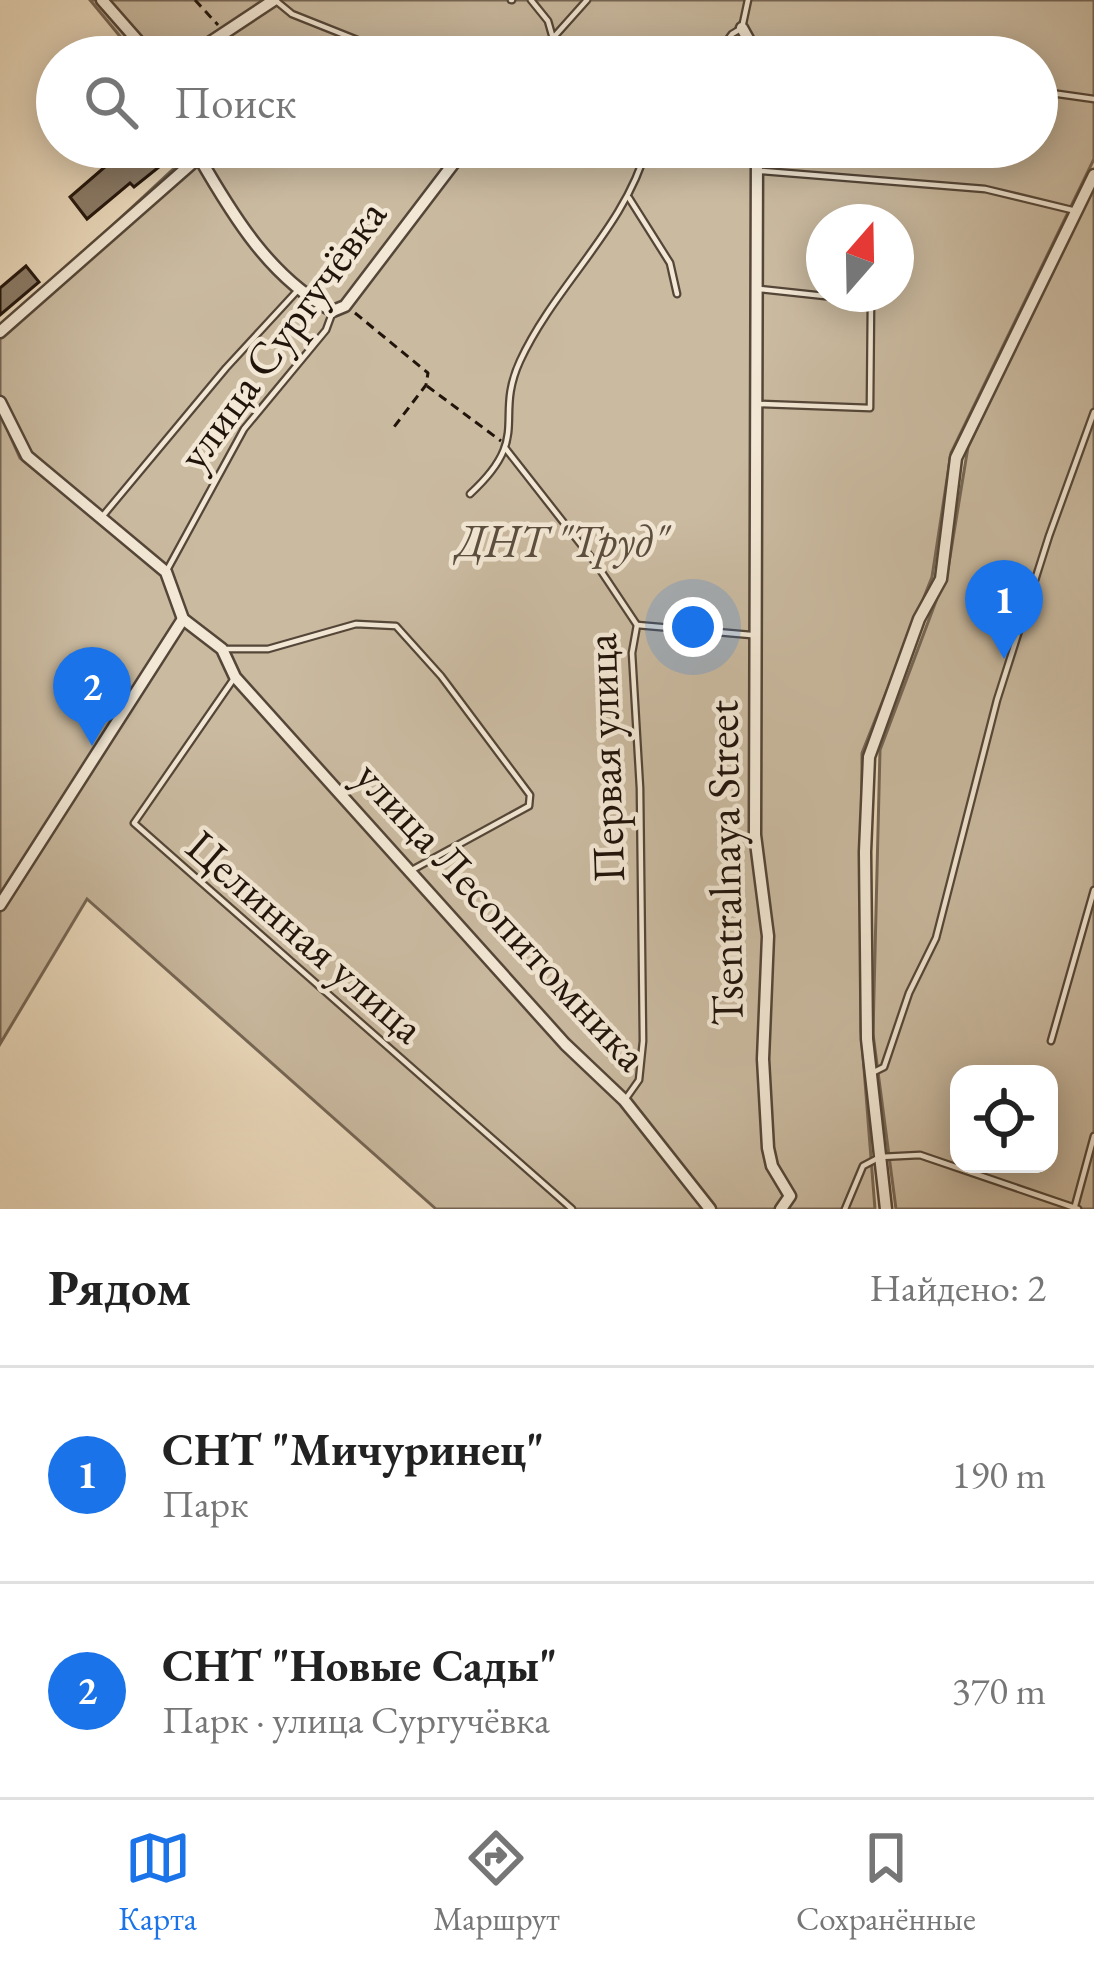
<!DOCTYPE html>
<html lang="ru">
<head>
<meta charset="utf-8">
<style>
  :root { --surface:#fff; --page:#f6f6f6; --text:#222; --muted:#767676; --line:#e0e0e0; --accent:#1a73e8 }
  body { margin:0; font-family:"EB Garamond",serif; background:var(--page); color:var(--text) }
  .controls { position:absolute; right:36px; bottom:36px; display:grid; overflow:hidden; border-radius:24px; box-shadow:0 6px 30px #0003 }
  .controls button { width:108px; height:108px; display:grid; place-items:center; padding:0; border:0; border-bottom:3px solid var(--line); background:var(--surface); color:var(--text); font:60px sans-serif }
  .compass { position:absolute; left:806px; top:204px; width:108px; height:108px; border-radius:50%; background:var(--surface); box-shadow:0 6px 30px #0003; rotate:20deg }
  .you { position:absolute; left:693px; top:627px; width:42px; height:42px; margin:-30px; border:9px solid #fff; border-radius:50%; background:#1a73e8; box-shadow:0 0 0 18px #1a73e833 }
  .badge { display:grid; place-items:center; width:78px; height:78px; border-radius:50%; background:var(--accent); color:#fff; font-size:39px; font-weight:700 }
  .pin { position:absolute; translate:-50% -99px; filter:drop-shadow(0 3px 6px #0008) }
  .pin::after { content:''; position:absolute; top:63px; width:42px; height:36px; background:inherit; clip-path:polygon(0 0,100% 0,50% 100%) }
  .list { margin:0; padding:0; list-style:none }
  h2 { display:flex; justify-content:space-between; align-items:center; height:156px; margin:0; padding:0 48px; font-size:51px }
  h2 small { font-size:39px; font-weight:400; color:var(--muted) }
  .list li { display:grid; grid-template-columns:78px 1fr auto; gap:36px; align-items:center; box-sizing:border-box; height:216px; padding:0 48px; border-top:3px solid var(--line) }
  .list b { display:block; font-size:45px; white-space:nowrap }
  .list p { margin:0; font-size:39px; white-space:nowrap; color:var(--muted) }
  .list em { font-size:39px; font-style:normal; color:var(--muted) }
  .icon { flex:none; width:66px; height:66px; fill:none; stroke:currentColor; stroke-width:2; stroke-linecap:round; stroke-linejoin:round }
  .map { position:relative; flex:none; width:1094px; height:1209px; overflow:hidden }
  .search { position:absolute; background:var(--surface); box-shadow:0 6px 30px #0003; left:36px; right:36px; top:36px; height:132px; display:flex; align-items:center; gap:30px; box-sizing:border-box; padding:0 42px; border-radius:66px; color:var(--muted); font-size:45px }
  .sheet { height:588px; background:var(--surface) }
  nav { display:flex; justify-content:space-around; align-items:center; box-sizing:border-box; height:168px; border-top:3px solid var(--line); background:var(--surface); font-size:33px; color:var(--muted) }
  nav a { display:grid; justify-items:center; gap:6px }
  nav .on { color:var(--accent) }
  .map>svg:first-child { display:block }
  .green { fill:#cabaa0; stroke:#766756; stroke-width:3; fill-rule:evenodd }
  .building { fill:#8b7c69; stroke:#21140b; stroke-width:3 }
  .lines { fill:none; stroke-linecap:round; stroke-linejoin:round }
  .lane-casing { stroke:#544638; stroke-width:9 }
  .street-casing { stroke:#544638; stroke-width:15 }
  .path { stroke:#21140b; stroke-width:3; stroke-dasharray:9 6; stroke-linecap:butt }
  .lane { stroke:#f3e8d5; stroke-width:4.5 }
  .street { stroke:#f3e8d5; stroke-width:10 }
  .labels { text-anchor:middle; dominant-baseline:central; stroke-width:9; stroke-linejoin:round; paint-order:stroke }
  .street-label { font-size:45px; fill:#21140b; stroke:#f3e8d5 }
  .park-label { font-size:45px; font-style:italic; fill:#5c4e3f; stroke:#f3e8d5 }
</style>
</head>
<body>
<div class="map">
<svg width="1094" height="1209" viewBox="0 0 1094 1209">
  <rect width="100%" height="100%" fill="#eddcbf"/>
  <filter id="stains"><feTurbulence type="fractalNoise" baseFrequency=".00167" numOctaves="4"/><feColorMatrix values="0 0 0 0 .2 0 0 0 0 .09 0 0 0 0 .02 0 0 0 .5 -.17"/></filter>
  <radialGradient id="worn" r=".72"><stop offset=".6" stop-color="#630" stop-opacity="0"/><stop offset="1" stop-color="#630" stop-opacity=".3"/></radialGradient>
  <!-- green -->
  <g class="green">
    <path d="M90 0H1094V159L951 453 932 577 862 753 861 1030 875 1209H436L87 899 0 1044V413L20 458 150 563 30 457 0 396V330L197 147H1037V57H137ZM824 222H896V294H824Z"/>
    <path d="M1094 182V1209H896L873 1034 880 750 948 569 968 447ZM959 1074H1049V1164H959Z"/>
  </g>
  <!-- building -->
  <g class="building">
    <path d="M128 147 138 159 153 147H184L134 187 130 183 87 219 70 197Z"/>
    <path d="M26 266 39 282 0 315V288Z"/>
  </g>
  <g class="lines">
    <!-- lane casing -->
    <g class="lane-casing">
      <g id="lane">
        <path d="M275 0 292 14 400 57"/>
        <path d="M511 0H512"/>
        <path d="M531 0 548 21 552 35"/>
        <path d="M757 53 785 57"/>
        <path d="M536 57 587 0"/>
        <path d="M715 57 732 34 742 28 748 0"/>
        <path d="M1037 91 1094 99"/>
        <path d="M761 171 985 189 1076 211"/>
        <path d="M629 198 670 263 677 294"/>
        <path d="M759 404 870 408 871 301 759 289"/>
        <path d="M506 449 597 565 637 625 632 653 640 788 643 1041 639 1080 627 1097"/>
        <path d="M470 494C533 436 493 420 520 361 555 285 625 228 647 147"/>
        <path d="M101 518 226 368 297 291"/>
        <path d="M166 572 244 429 326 330 333 311"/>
        <path d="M637 625 751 635"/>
        <path d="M225 649H268L356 624 396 626 441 676 530 795 529 806 412 870"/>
        <path d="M235 677 134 823 572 1209"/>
        <path d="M1051 1041 1094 890"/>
        <path d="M872 1073 884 1067 909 993 936 938 997 700 1049 536 1094 412"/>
        <path d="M1075 1206 1094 1136"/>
        <path d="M845 1209 863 1166 880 1157 920 1155 1078 1209"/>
      </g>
    </g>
    <!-- street casing -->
    <g class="street-casing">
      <g id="street">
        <path d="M102 0 152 57"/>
        <path d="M742 28 758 57"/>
        <path d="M188 57 274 0"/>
        <path d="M199 147V157C233 216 271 279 333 311L345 306 466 147"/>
        <path d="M757 147 755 835 768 936 763 1059 768 1148 772 1166 790 1196 781 1209"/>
        <path d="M0 332 199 157"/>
        <path d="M0 402 27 456 166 572 183 619 222 649 235 677 565 1044 624 1100 710 1209"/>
        <path d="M0 905 183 619"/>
        <path d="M886 1209 867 1039 865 852 869 757 919 619 941 579 956 458 1094 175"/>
      </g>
    </g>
    <!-- path -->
    <g class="path">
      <path d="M195 0 218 25"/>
      <path d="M355 313 428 373 426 385 394 427"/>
      <path d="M427 386 501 441"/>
    </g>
    <!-- lane -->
    <use href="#lane" class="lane"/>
    <!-- street -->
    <use href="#street" class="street"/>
  </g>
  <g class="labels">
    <!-- street labels -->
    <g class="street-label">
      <text transform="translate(281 334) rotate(-54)">улица Сургучёвка</text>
      <text transform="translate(604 758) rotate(-92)">Первая улица</text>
      <text transform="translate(724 863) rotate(-91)">Tsentralnaya Street</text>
      <text transform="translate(502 915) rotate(47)">улица Лесопитомника</text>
      <text transform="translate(306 936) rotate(41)">Целинная улица</text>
    </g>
    <!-- park labels -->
    <g class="park-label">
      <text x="562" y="540">ДНТ "Труд"</text>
    </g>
  </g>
  <rect width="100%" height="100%" filter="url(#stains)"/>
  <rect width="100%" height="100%" fill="url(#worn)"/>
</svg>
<div class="controls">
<button><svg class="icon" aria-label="locate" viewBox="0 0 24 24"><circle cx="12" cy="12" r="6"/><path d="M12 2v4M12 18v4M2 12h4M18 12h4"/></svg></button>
</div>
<svg class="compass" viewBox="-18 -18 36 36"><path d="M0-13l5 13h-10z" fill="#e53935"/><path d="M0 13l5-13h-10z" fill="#767676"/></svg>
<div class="you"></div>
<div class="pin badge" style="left:1004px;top:659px">1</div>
<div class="pin badge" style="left:92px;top:746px">2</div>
<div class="search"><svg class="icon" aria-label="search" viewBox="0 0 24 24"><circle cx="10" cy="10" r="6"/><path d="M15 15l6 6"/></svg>Поиск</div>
</div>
<section class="sheet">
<h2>Рядом<small>Найдено: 2</small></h2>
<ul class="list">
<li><span class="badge">1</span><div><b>СНТ &quot;Мичуринец&quot;</b><p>Парк</p></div><em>190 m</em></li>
<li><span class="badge">2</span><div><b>СНТ &quot;Новые Сады&quot;</b><p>Парк · улица Сургучёвка</p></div><em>370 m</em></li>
</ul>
</section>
<nav>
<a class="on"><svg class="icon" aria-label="map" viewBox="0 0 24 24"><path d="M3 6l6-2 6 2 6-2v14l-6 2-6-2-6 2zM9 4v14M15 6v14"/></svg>Карта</a>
<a><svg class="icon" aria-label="directions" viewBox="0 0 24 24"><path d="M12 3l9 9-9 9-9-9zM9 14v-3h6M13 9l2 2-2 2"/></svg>Маршрут</a>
<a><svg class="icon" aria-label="saved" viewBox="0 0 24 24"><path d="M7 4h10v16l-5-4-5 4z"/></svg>Сохранённые</a>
</nav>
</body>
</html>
